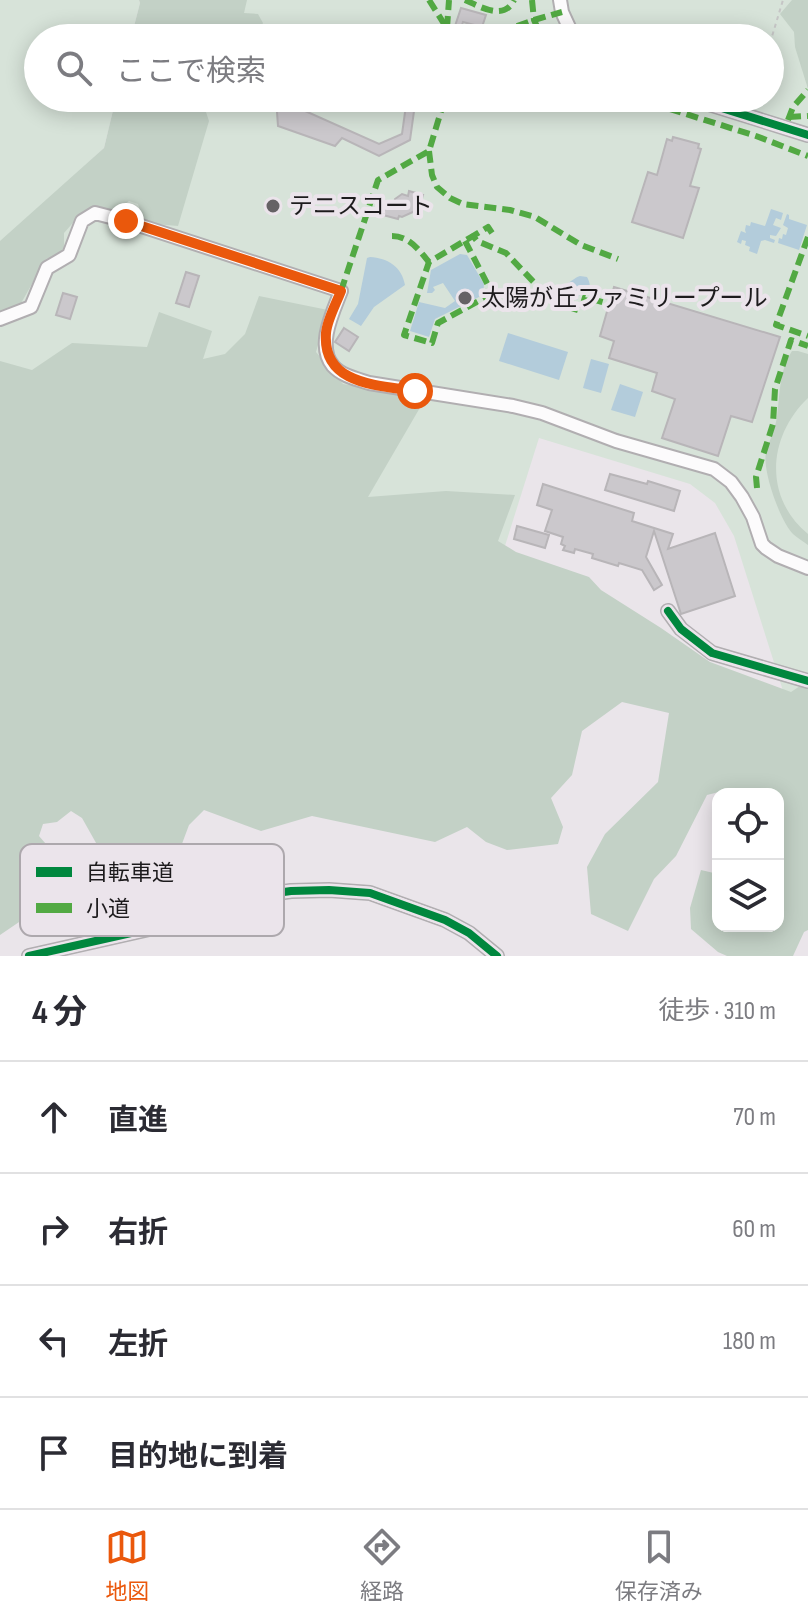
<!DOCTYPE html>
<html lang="ja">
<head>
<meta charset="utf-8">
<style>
  :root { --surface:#fff; --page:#f2f2f3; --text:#2b2b33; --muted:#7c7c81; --line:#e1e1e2; --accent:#ea580c }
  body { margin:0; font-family:"Sofia Sans Condensed","Noto Sans JP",sans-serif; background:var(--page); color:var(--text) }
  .controls { position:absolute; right:24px; bottom:24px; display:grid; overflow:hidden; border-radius:16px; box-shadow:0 4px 20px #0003 }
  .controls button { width:72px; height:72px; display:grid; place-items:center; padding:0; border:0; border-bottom:2px solid var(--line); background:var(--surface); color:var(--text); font:40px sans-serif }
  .stop { position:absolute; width:24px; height:24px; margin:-18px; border:6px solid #ea580c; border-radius:50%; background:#fff }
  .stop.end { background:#ea580c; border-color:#fff; box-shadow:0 2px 8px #0008 }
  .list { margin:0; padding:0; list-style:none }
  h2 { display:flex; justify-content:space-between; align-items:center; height:104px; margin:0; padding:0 32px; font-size:34px }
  h2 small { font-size:26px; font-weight:400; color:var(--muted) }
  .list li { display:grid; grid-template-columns:52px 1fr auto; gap:24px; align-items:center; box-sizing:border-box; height:112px; padding:0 32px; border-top:2px solid var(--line) }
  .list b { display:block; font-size:30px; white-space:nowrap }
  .list em { font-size:26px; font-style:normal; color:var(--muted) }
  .icon { flex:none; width:44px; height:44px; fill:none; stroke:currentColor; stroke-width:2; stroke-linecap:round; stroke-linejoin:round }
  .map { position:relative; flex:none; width:808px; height:956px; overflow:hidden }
  .search { position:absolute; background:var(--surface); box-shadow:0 4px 20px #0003; left:24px; right:24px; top:24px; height:88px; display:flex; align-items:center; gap:20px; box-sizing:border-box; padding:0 28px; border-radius:44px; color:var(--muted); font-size:30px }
  .sheet { height:552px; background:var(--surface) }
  nav { display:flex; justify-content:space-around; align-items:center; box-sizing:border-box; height:112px; border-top:2px solid var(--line); background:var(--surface); font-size:22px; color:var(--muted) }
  nav a { display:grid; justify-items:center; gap:4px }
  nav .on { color:var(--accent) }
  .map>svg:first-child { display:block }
  .green { fill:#d7e3d9 }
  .forest { fill:#c3d1c6 }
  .water { fill:#b3ccdb }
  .building { fill:#cbc8cc; stroke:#b8b5b8; stroke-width:2 }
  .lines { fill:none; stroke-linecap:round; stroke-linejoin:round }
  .minor-casing { stroke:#b1aeb1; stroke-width:16 }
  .path { stroke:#c5c5c5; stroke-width:2; stroke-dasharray:4 4; stroke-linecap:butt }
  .minor { stroke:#fcfbfc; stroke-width:12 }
  .quiet { stroke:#52a943; stroke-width:6; stroke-dasharray:12 6; stroke-linecap:butt }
  .cycleway-casing { stroke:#ebe4eb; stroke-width:13 }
  .cycleway { stroke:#00873e; stroke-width:8 }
  .route { stroke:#ea580c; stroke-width:10 }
  .poi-dot { fill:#656265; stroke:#ebe4eb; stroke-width:3 }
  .labels { text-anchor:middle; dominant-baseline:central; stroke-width:8; stroke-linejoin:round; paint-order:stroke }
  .poi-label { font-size:24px; fill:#1d1b1d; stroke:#ebe4eb; text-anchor:start }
  .key { fill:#ebe4eb; stroke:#ada8ad; stroke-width:2 }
  .key-label { font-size:22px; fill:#1d1b1d }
</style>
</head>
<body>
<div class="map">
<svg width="808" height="956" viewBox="0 0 808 956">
  <rect width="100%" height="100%" fill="#eae5ea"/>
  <!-- green -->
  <g class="green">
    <path d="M0 0H139L140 3 131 38H38V98H116L104 148 0 244Z"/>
    <path d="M165 0H808V695L784 694 734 536 715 503 690 484 539 438 498 568 0 484V265L151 98H770V38H166Z"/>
  </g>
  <!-- forest -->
  <g class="forest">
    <path d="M139 0H247L244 13 258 14 263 23 256 38H131L140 3Z"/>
    <path d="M792 0H808V89L795 47 794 32 780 14Z"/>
    <path d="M116 98H196V103L206 112 209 121 178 226 144 223 138 204 129 201 115 212 96 209 78 217 64 233V252L46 259 20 305 0 312V241L104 148Z"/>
    <path d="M259 296 328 310 316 352 343 384 425 399 368 497 446 491 515 495 498 541 516 552 589 577 601 590 661 628 710 662 791 692 800 686 808 685V930L804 932 793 956H727L718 952 691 929 690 908 701 870 718 874V926H778V794H736L735 788 707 795 676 856 654 879 628 931 591 914 587 867 605 834 658 782 669 713 622 702 582 731 572 775 551 798 563 827 558 844 507 850 486 842 467 827 435 842 312 816 261 831 204 810 189 825 170 876 176 915 150 925 129 922 100 850 82 818 71 811 57 822 43 824 39 836 78 881V890L50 901 0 935V361L32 370 72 343 147 347 159 312 212 331 203 359 225 354 245 334Z"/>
    <path d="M792 351H798L808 354V398C768 436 763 497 808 534V545C803 541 797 538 793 534 780 521 762 470 766 453 769 441 775 430 777 417 780 395 779 370 792 351Z"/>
  </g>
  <!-- water -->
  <g class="water">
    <path d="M771 209 783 213 781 220 776 218 773 225 781 228 776 236 770 235V238L775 240 774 243 765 240 761 241 757 254 749 251 750 247 745 245 746 241 742 240 741 244 737 242 741 231 746 233 745 230 746 225 750 226 751 222 765 226Z"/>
    <path d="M787 214 789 215V219L807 225 799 250 778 243 779 238 782 239 783 234 786 235 788 228 783 225Z"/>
    <path d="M460 254 467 255 484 284 483 295 435 319 429 337 410 331 419 302 445 308 455 301 443 283 433 287 435 290 432 293H427L431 270Z"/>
    <path d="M370 257C388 258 402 267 405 285L374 307 361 326 349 319 358 304 367 258Z"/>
    <path d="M580 276 587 277C591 284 590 288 588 294L581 292 577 300 562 294 556 289C560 285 561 287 566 284 571 282 574 278 580 276Z"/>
    <path d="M508 333 568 352 559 380 499 361Z"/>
    <path d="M591 359 609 364 601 393 583 388Z"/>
    <path d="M620 384 643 392 635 417 611 410Z"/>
  </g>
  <!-- building -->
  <g class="building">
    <path d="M461 8 486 15 482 27 463 22 461 28 455 26Z"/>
    <path d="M276 98 379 144 402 134 407 98H426L415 104 410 140 379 156 342 138 335 146 278 126Z"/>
    <path d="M673 137 699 144 698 148 701 149 690 186 699 188 683 238 632 222 648 172 657 175 667 139 672 141Z"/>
    <path d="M409 191 423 195 419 207H415V211L402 217 399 216 398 219 383 215 387 202 394 204 395 199 402 194 408 196Z"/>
    <path d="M186 272 199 276 189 307 176 303Z"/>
    <path d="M614 287 780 337 752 422 731 416 718 456 662 438 675 399 652 391 657 373 609 358 614 341 600 336Z"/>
    <path d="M63 293 77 297 70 319 56 315Z"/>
    <path d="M344 328 358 337 349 351 335 342Z"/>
    <path d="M610 474 647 484 648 481 680 491 674 511 605 490Z"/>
    <path d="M543 484 634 513 632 521 673 534 668 549 715 533 735 596 681 614 654 531 646 557 662 585 654 590 642 570 619 563 618 566 592 558 593 554 575 549 574 553 563 550 565 546 561 544 563 537 545 531 552 510 537 505Z"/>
    <path d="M517 526 549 535 545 548 514 539Z"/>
  </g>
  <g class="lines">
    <!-- minor casing -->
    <g class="minor-casing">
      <g id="minor">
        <path d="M560 0 562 12 574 38"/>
        <path d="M690 98 808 135"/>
        <path d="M0 319 31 307 47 268 69 255 82 221 95 213 126 221 341 291C333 312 316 346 333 366 342 376 357 379 369 383L513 406 542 413 616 441 714 469 731 482 742 497 753 517 762 544 766 548 778 556 808 568"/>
        <path d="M668 611 681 629 712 653 808 681"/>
        <path d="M29 956 238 909 254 900 269 894 291 891 329 890 370 893 445 920 469 933 497 956"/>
      </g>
    </g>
    <!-- path -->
    <g class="path">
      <path d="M770 43 783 0"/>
      <path d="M750 107 753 98"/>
    </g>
    <!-- minor -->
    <use href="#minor" class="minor"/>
    <!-- quiet -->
    <g class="quiet">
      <path d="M429 0 453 38"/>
      <path d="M465 0C481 7 504 21 514 0"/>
      <path d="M532 0 534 20 542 38"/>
      <path d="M447 28 449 0"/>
      <path d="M483 38 534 20 562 12"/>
      <path d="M579 98H580"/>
      <path d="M635 98 756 136 808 156"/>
      <path d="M789 117 808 116"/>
      <path d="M788 120 793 107 808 90"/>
      <path d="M429 151 432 175 437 187 450 198 463 204 510 210 535 217 581 245 618 259"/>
      <path d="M492 233 488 227 473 236 477 241 506 253 547 296 571 308 581 311 585 297 609 304"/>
      <path d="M392 236C409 236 419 250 429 262"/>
      <path d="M808 237 776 325 808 336"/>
      <path d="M465 241 489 287 486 297 438 323 432 343 404 335 429 262 473 236"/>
      <path d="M341 291 378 180 429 151 445 98"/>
      <path d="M757 488 756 477 773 424 775 389 791 340 808 346"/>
    </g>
    <!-- cycleway casing -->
    <g class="cycleway-casing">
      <g id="cycleway">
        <path d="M690 98 808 135"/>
        <path d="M668 611 681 629 712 653 808 681"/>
        <path d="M29 956 238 909 254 900 269 894 291 891 329 890 370 893 445 920 469 933 497 956"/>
      </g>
    </g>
    <!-- cycleway -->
    <use href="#cycleway" class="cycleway"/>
  </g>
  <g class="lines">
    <!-- route -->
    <path class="route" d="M126 221 341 291C336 304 327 320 326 333 322 385 378 385 415 391"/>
  </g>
  <!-- markers -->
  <g class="poi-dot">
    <circle cx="273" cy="206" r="8"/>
    <circle cx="465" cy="298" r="8"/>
  </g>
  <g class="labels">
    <!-- poi labels -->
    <g class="poi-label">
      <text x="289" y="206">テニスコート</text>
      <text x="481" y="298">太陽が丘ファミリープール</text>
    </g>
  </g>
  <!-- legend -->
  <rect x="20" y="844" width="264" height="92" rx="12" class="key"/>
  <rect x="36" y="867" width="36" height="10" fill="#00873e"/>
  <rect x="36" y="903" width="36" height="10" fill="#52a943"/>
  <g class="key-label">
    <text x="86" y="880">自転車道</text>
    <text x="86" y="916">小道</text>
  </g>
</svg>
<div class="controls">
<button><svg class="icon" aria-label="locate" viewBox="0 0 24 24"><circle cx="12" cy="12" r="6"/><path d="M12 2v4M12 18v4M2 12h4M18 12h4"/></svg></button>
<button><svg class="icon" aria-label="layers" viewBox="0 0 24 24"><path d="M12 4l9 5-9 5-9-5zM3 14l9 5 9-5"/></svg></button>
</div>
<div class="stop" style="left:415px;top:391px"></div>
<div class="stop end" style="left:126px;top:221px"></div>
<div class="search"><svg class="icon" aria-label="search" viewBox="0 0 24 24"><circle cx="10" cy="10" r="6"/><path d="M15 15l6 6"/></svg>ここで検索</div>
</div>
<section class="sheet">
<h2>4 分<small>徒歩 · 310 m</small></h2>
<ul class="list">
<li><svg class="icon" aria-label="ahead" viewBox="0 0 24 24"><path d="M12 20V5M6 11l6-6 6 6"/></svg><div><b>直進</b></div><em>70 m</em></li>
<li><svg class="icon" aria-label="right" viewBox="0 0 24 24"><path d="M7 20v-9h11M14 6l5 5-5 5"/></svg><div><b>右折</b></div><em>60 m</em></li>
<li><svg class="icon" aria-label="left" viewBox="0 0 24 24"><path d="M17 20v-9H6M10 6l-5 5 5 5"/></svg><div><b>左折</b></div><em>180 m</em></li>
<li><svg class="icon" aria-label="arrive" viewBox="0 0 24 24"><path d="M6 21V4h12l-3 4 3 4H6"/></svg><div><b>目的地に到着</b></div></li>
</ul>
</section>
<nav>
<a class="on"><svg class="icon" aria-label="map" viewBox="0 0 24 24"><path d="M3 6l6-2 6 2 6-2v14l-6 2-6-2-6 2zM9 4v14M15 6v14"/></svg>地図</a>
<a><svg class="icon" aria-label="directions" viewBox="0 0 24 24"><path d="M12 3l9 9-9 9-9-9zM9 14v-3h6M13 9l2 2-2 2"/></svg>経路</a>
<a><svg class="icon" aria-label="saved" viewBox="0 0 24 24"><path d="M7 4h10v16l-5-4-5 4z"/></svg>保存済み</a>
</nav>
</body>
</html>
